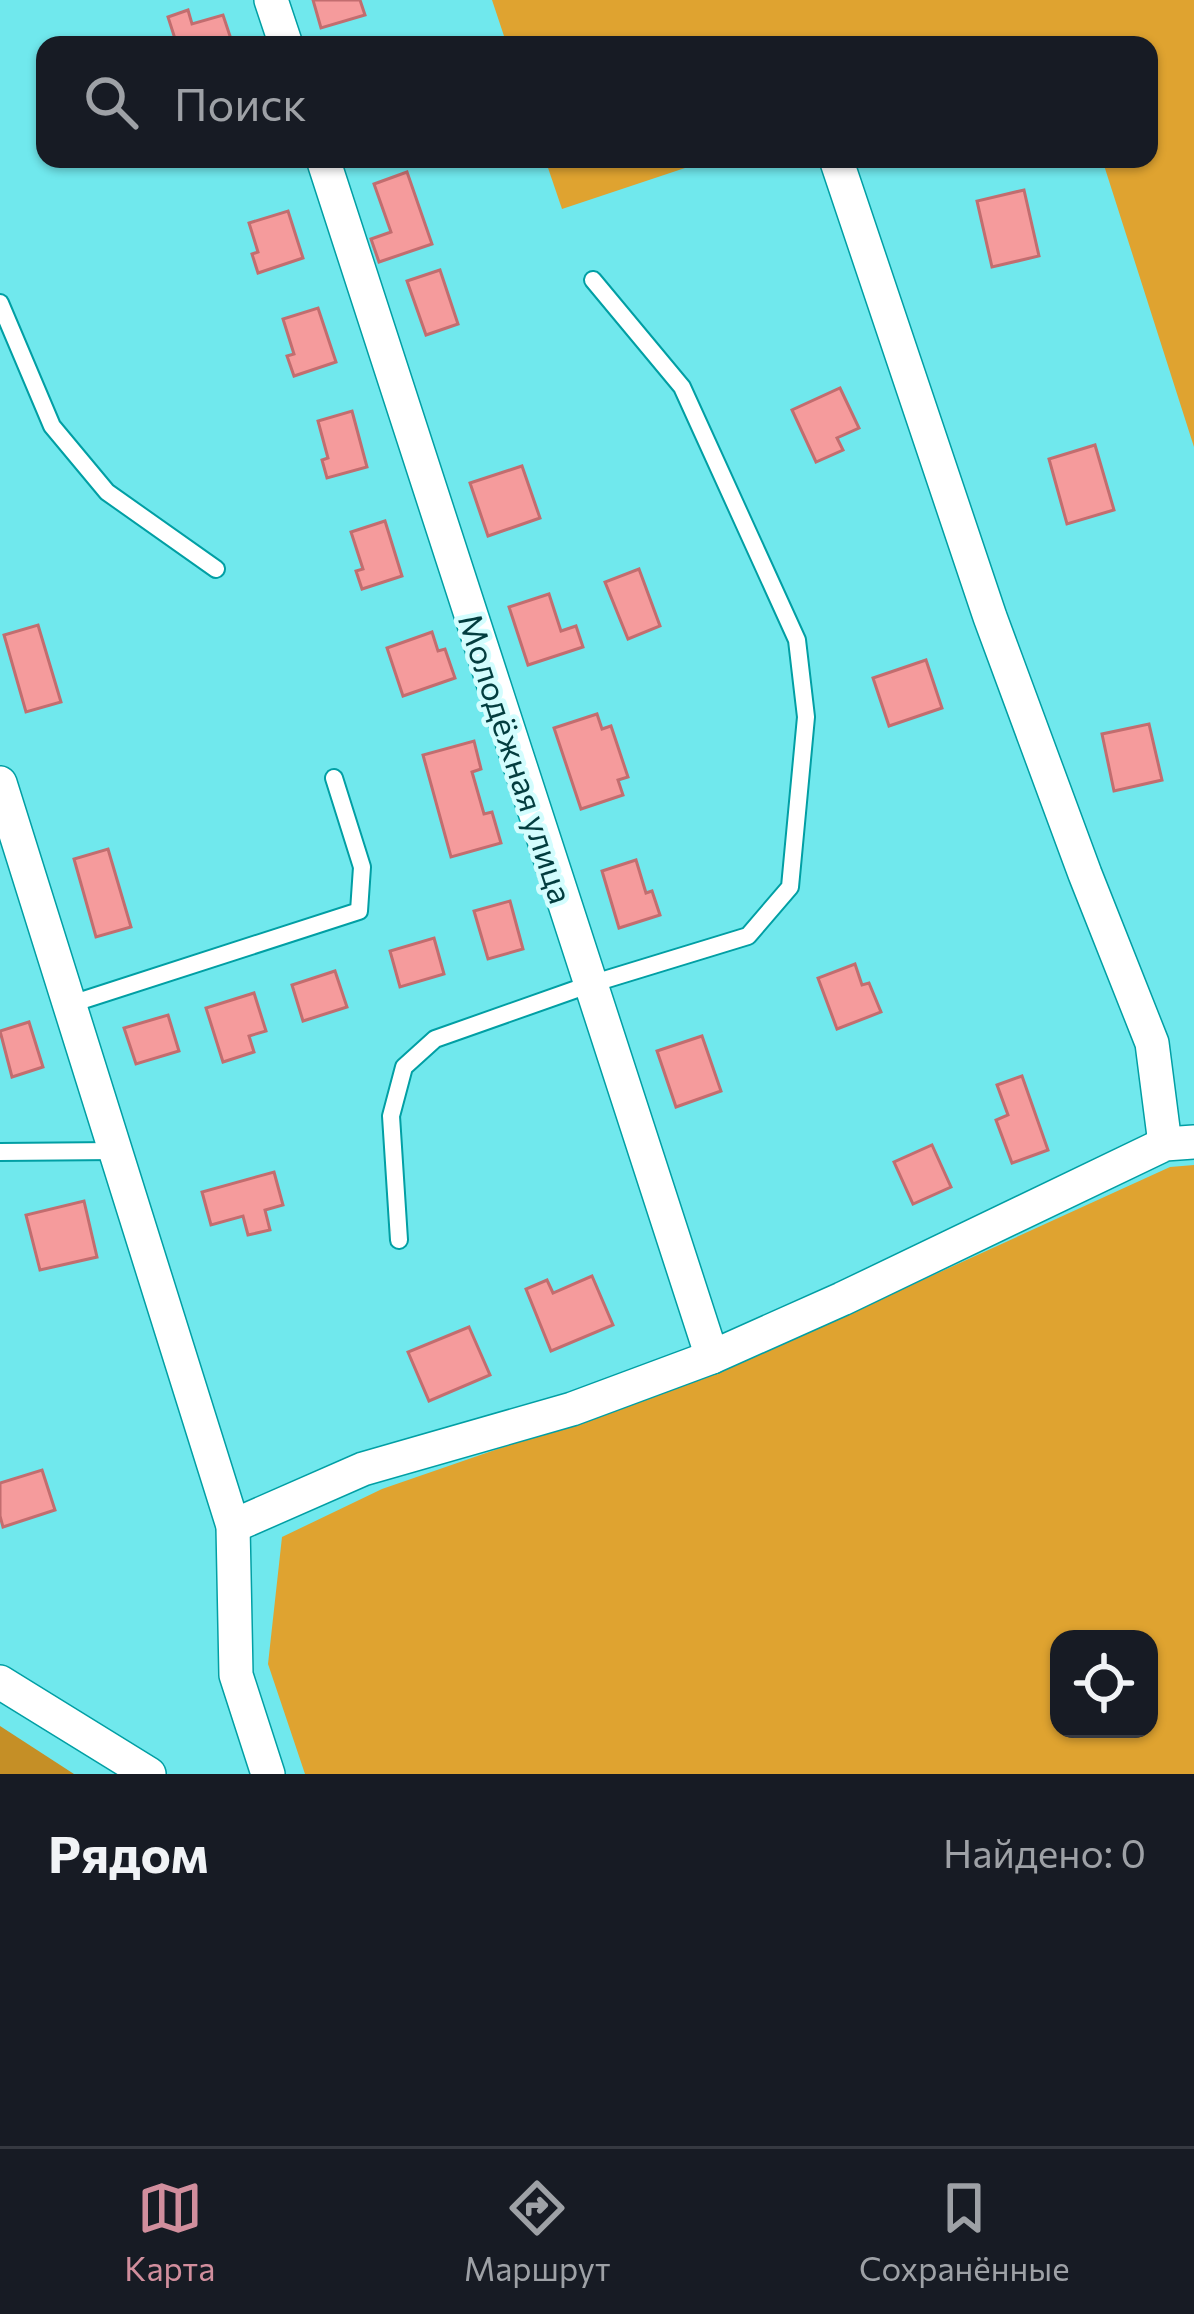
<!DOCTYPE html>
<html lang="ru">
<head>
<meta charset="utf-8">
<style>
  :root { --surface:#171b24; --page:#242831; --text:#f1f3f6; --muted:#9ea1a6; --line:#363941; --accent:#d18e9d }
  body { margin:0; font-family:Commissioner,sans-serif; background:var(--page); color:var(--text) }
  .controls { position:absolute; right:36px; bottom:36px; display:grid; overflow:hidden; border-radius:24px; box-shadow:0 3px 9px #0004 }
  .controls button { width:108px; height:108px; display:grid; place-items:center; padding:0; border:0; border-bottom:3px solid var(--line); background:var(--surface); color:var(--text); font:60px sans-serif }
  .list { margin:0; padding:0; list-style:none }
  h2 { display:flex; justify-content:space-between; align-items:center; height:156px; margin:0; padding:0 48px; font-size:51px }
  h2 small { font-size:39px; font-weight:400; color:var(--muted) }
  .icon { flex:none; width:66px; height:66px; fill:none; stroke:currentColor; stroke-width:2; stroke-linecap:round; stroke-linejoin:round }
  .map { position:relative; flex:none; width:1194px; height:1774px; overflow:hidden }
  .search { position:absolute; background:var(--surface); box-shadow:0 3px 9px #0004; left:36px; right:36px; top:36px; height:132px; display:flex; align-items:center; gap:30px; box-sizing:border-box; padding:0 42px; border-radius:24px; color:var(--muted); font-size:45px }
  .sheet { height:372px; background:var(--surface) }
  nav { display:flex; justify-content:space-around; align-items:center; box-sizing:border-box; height:168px; border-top:3px solid var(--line); background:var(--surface); font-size:33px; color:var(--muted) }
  nav a { display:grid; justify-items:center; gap:6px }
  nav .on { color:var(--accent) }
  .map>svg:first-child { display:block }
  .green { fill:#dfa330; fill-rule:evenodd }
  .forest { fill:#c58f26 }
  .building { fill:#f59b9c; stroke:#c26d6f; stroke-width:3 }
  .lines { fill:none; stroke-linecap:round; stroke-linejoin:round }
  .service-casing { stroke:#019fa4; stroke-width:20 }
  .minor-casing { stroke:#019fa4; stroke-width:36 }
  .service { stroke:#fff; stroke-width:16 }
  .minor { stroke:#fff; stroke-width:33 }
  .labels { text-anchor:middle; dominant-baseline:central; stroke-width:9; stroke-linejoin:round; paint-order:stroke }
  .street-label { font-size:33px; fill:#033d3f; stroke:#d3fdfe }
</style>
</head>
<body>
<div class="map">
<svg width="1194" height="1774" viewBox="0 0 1194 1774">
  <rect width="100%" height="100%" fill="#70e8ed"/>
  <!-- green -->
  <g class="green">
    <path d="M492 0H1194V447L1102 159H1149V45H1066L1064 41 1053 45H507Z"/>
    <path d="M545 159H712L562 209Z"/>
    <path d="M1194 1165V1774H305L268 1664 282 1537 382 1489 721 1372 1170 1167ZM1059 1639H1149V1729H1059Z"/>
  </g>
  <!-- forest -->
  <path class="forest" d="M0 1726 74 1774H0Z"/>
  <!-- building -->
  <g class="building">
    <path d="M313 0H360L365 15 321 28Z"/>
    <path d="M188 10 192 24 223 15 233 45H177L168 17Z"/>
    <path d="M407 172 432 244 379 262 371 239 391 232 374 184Z"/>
    <path d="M1024 190 1039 256 992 267 977 201Z"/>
    <path d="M288 211 303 258 258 273 252 254 258 252 249 223Z"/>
    <path d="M440 270 458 324 426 335 407 281Z"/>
    <path d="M318 308 336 362 294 376 287 356 294 354 283 319Z"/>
    <path d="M840 388 859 428 837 438 843 450 816 462 792 410Z"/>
    <path d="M352 411 367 467 327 478 322 460 328 458 318 421Z"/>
    <path d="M1095 445 1114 510 1067 524 1049 459Z"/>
    <path d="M522 466 540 518 488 536 470 483Z"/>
    <path d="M385 521 402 576 362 589 356 571 363 569 351 532Z"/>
    <path d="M639 569 660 626 628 639 605 582Z"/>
    <path d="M549 594 561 631 576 626 583 647 528 665 509 607Z"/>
    <path d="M38 625 61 702 26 712 4 635Z"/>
    <path d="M432 632 438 651 445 649 455 678 403 696 387 648Z"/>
    <path d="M926 660 942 708 889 726 873 678Z"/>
    <path d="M597 714 602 729 611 726 628 777 618 780 623 795 581 809 554 728Z"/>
    <path d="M1149 724 1162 780 1114 791 1102 734Z"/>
    <path d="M474 741 481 769 472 772 484 814 492 812 501 843 451 857 423 755Z"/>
    <path d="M108 849 131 927 96 937 74 859Z"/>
    <path d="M636 860 646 893 652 891 660 915 619 928 602 871Z"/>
    <path d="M510 901 523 949 488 959 474 911Z"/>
    <path d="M434 938 444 974 400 987 390 951Z"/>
    <path d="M855 964 862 985 869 983 881 1012 837 1029 818 978Z"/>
    <path d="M335 971 347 1007 303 1021 292 985Z"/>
    <path d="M254 993 266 1031 249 1036 254 1052 223 1062 206 1008Z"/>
    <path d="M168 1015 179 1051 136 1064 124 1028Z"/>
    <path d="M29 1022 43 1067 12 1077 0 1031Z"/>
    <path d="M702 1036 721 1091 676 1107 657 1051Z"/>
    <path d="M1022 1076 1048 1150 1012 1163 996 1120 1008 1115 997 1085Z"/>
    <path d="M932 1145 951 1187 913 1204 894 1162Z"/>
    <path d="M274 1172 283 1205 265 1210 270 1230 248 1235 243 1216 211 1225 202 1192Z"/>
    <path d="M84 1201 97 1257 40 1270 26 1215Z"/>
    <path d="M592 1276 613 1325 551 1351 526 1289 547 1280 553 1293Z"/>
    <path d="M469 1327 490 1375 429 1401 408 1352Z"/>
    <path d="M42 1470 55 1510 3 1527 0 1516V1483Z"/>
  </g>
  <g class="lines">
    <!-- service casing -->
    <g class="service-casing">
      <g id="service">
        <path d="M0 303 52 426 107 492 216 569"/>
        <path d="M71 1004 359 911 362 867 334 778"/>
        <path d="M0 1152 115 1151"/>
        <path d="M399 1240 391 1116 404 1067 435 1039 591 984 748 936 790 887 806 717 797 640 682 387 593 280"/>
      </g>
    </g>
    <!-- minor casing -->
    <g class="minor-casing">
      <g id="minor">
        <path d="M271 0 286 45"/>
        <path d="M323 159 712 1357"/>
        <path d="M836 159 990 617 1085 874 1152 1043 1165 1144"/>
        <path d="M0 783 233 1526 236 1675 268 1774"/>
        <path d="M233 1526 363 1469 572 1409 712 1357 842 1299 1165 1144 1194 1142"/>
        <path d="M0 1682 149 1774"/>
      </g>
    </g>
    <!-- service -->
    <use href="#service" class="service"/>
    <!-- minor -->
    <use href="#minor" class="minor"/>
  </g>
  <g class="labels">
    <!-- street labels -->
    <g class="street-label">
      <text transform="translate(517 758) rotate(72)">Молодёжная улица</text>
    </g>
  </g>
</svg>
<div class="controls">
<button><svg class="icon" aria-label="locate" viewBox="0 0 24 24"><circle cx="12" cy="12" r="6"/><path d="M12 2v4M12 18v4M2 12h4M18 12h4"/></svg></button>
</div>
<div class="search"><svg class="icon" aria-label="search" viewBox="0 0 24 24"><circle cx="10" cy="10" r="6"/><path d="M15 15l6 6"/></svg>Поиск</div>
</div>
<section class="sheet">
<h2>Рядом<small>Найдено: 0</small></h2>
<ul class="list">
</ul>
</section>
<nav>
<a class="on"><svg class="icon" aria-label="map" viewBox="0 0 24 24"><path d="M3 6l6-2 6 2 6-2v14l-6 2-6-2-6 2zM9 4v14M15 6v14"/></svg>Карта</a>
<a><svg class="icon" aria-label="directions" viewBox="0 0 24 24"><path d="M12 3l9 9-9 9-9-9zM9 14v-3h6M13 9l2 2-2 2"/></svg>Маршрут</a>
<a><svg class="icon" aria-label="saved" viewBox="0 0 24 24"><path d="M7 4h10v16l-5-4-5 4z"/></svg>Сохранённые</a>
</nav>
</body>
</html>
